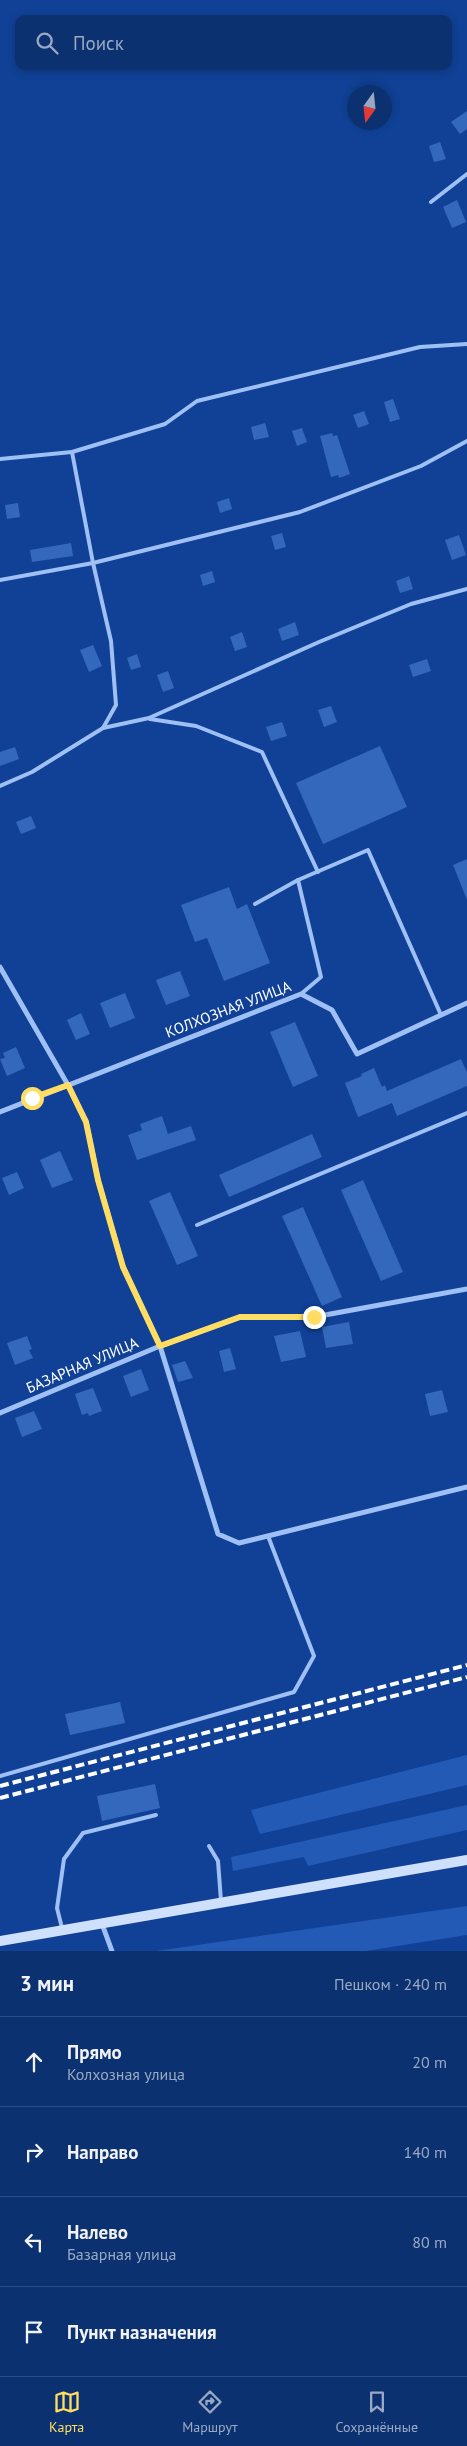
<!DOCTYPE html>
<html lang="ru">
<head>
<meta charset="utf-8">
<style>
  :root { --surface:#0c3170; --page:#153975; --text:#f1f3f6; --muted:#9aa9c3; --line:#2c4c83; --accent:#ffdd62 }
  body { margin:0; font-family:"PT Sans",sans-serif; background:var(--page); color:var(--text) }
  .compass { position:absolute; left:347px; top:85px; width:45px; height:45px; border-radius:50%; background:var(--surface); box-shadow:0 2px 8px #0003; rotate:195deg }
  .stop { position:absolute; width:15px; height:15px; margin:-11px; border:4px solid #ffdd62; border-radius:50%; background:#fff }
  .stop.end { background:#ffdd62; border-color:#fff; box-shadow:0 1px 5px #0008 }
  .list { margin:0; padding:0; list-style:none }
  h2 { display:flex; justify-content:space-between; align-items:center; height:65px; margin:0; padding:0 20px; font-size:21px }
  h2 small { font-size:16px; font-weight:400; color:var(--muted) }
  .list li { display:grid; grid-template-columns:32px 1fr auto; gap:15px; align-items:center; box-sizing:border-box; height:90px; padding:0 20px; border-top:1px solid var(--line) }
  .list b { display:block; font-size:19px; white-space:nowrap }
  .list p { margin:0; font-size:16px; white-space:nowrap; color:var(--muted) }
  .list em { font-size:16px; font-style:normal; color:var(--muted) }
  .icon { flex:none; width:28px; height:28px; fill:none; stroke:currentColor; stroke-width:2; stroke-linecap:round; stroke-linejoin:round }
  .map { position:relative; flex:none; width:467px; height:1951px; overflow:hidden }
  .search { position:absolute; background:var(--surface); box-shadow:0 2px 8px #0003; left:15px; right:15px; top:15px; height:55px; display:flex; align-items:center; gap:12px; box-sizing:border-box; padding:0 18px; border-radius:10px; color:var(--muted); font-size:19px }
  .sheet { height:425px; background:var(--surface) }
  nav { display:flex; justify-content:space-around; align-items:center; box-sizing:border-box; height:70px; border-top:1px solid var(--line); background:var(--surface); font-size:14px; color:var(--muted) }
  nav a { display:grid; justify-items:center; gap:2px }
  nav .on { color:var(--accent) }
  .map>svg:first-child { display:block }
  .green { fill:#225ab6 }
  .building { fill:#3468bd }
  .lines { fill:none; stroke-linecap:round; stroke-linejoin:round }
  .lane { stroke:#9fc0f4; stroke-width:4 }
  .street { stroke:#9fc0f4; stroke-width:5 }
  .secondary { stroke:#cfe0fd; stroke-width:10 }
  .rail { stroke:#fff; stroke-width:4; stroke-dasharray:9 4; stroke-linecap:butt }
  .route { stroke:#ffdd62; stroke-width:6 }
  .labels { text-anchor:middle; dominant-baseline:central; stroke-width:4; stroke-linejoin:round; paint-order:stroke }
  .street-label { font-size:15px; fill:#fff; stroke:#104196 }
</style>
</head>
<body>
<div class="map">
<svg width="467" height="1951" viewBox="0 0 467 1951">
  <rect width="100%" height="100%" fill="#104196"/>
  <!-- green -->
  <g class="green">
    <path d="M467 1755V1785L260 1834 251 1810Z"/>
    <path d="M467 1805V1830L308 1866 304 1857 233 1871 231 1857Z"/>
    <path d="M467 1906V1935L366 1951H156Z"/>
  </g>
  <!-- building -->
  <g class="building">
    <path d="M467 111V129L460 134 451 122Z"/>
    <path d="M440 142 446 159 434 162 429 146Z"/>
    <path d="M457 200 466 222 452 228 443 207Z"/>
    <path d="M393 399 400 419 390 422 384 402Z"/>
    <path d="M364 411 369 424 358 428 353 415Z"/>
    <path d="M265 423 269 437 254 440 251 427Z"/>
    <path d="M302 428 307 442 297 446 292 431Z"/>
    <path d="M332 433 333 436 337 435 350 474 339 478 338 475 331 477 320 436Z"/>
    <path d="M229 498 232 509 220 513 217 502Z"/>
    <path d="M18 503 20 517 7 519 5 505Z"/>
    <path d="M282 533 286 547 275 550 271 536Z"/>
    <path d="M459 535 466 555 452 560 445 540Z"/>
    <path d="M71 543 73 556 32 562 30 550Z"/>
    <path d="M212 571 215 582 203 586 200 575Z"/>
    <path d="M409 576 413 589 400 593 396 581Z"/>
    <path d="M295 622 299 635 282 641 278 629Z"/>
    <path d="M242 632 247 647 235 651 230 637Z"/>
    <path d="M93 645 102 666 89 672 80 650Z"/>
    <path d="M137 654 141 667 131 670 127 658Z"/>
    <path d="M427 659 431 671 413 677 409 665Z"/>
    <path d="M168 671 174 688 163 692 157 675Z"/>
    <path d="M331 706 337 722 324 727 318 710Z"/>
    <path d="M282 722 287 736 271 741 266 727Z"/>
    <path d="M380 746 407 807 323 844 296 783Z"/>
    <path d="M15 747 19 759 0 766V752Z"/>
    <path d="M31 816 36 828 21 834 16 822Z"/>
    <path d="M467 859V900L453 865Z"/>
    <path d="M229 887 237 909 247 904 270 963 224 981 207 938 195 942 181 905Z"/>
    <path d="M180 971 190 996 166 1005 156 980Z"/>
    <path d="M125 993 135 1018 110 1028 100 1003Z"/>
    <path d="M81 1013 90 1034 76 1040 67 1020Z"/>
    <path d="M295 1022 318 1076 293 1087 270 1032Z"/>
    <path d="M16 1047 25 1068 7 1076 0 1059 5 1058 3 1053Z"/>
    <path d="M461 1059 467 1072V1086L397 1116 392 1103 358 1117 345 1083 362 1076 361 1074 374 1068 382 1087 385 1085 387 1091Z"/>
    <path d="M162 1116 168 1134 191 1126 196 1140 137 1160 128 1135 142 1130 140 1124Z"/>
    <path d="M312 1134 322 1157 229 1197 219 1175Z"/>
    <path d="M60 1151 73 1180 52 1188 40 1160Z"/>
    <path d="M17 1172 24 1188 9 1195 2 1178Z"/>
    <path d="M363 1180 403 1272 381 1281 341 1190Z"/>
    <path d="M170 1192 198 1256 177 1265 149 1201Z"/>
    <path d="M303 1207 342 1297 322 1306 282 1216Z"/>
    <path d="M349 1322 353 1344 326 1348 322 1327Z"/>
    <path d="M300 1331 306 1357 281 1362 274 1336Z"/>
    <path d="M27 1336 32 1349 29 1350 33 1358 15 1365 7 1343Z"/>
    <path d="M230 1348 236 1369 224 1372 219 1351Z"/>
    <path d="M185 1361 193 1378 178 1382 172 1365Z"/>
    <path d="M141 1369 149 1390 131 1397 123 1376Z"/>
    <path d="M93 1388 102 1411 89 1416 88 1413 82 1415 75 1394Z"/>
    <path d="M442 1390 448 1412 430 1416 425 1394Z"/>
    <path d="M34 1411 42 1429 22 1437 15 1418Z"/>
    <path d="M120 1702 125 1723 70 1735 65 1714Z"/>
    <path d="M155 1784 160 1808 102 1821 97 1796Z"/>
  </g>
  <g class="lines">
    <!-- lane -->
    <g class="lane">
      <path d="M431 202 467 174"/>
      <path d="M0 459 72 452"/>
      <path d="M0 580 93 563 300 512 421 466 467 441"/>
      <path d="M150 719 196 726 262 752 318 872"/>
      <path d="M103 728 149 718 319 642 411 604 467 589"/>
      <path d="M0 786 32 772 103 728 116 705 111 641 93 563 72 452 165 424 197 401 420 347 467 344"/>
      <path d="M298 880 321 977 301 994"/>
      <path d="M255 904 298 880 368 850 441 1015"/>
      <path d="M197 1225 467 1113"/>
      <path d="M0 1776 294 1692 314 1656 268 1536"/>
      <path d="M209 1846 218 1861 221 1901"/>
      <path d="M62 1928 57 1908 64 1859 83 1833 156 1815"/>
    </g>
    <!-- street -->
    <g class="street">
      <path d="M0 967 68 1085 86 1121 98 1180 123 1267 160 1346 218 1534 239 1543 467 1487"/>
      <path d="M0 1112 301 994 332 1010 357 1054 467 1003"/>
      <path d="M0 1413 160 1346 240 1317H314L467 1289"/>
      <path d="M102 1924 112 1951"/>
    </g>
    <!-- secondary -->
    <path class="secondary" d="M0 1941 467 1860"/>
    <!-- rail -->
    <g class="rail">
      <path d="M0 1786 467 1665"/>
      <path d="M0 1798 467 1677"/>
    </g>
  </g>
  <g class="lines">
    <!-- route -->
    <path class="route" d="M32 1098 68 1085 86 1122 98 1180 123 1267 160 1346 240 1317H314"/>
  </g>
  <g class="labels">
    <!-- street labels -->
    <g class="street-label">
      <text transform="translate(228 1009) rotate(-21)">КОЛХОЗНАЯ УЛИЦА</text>
      <text transform="translate(82 1365) rotate(-23)">БАЗАРНАЯ УЛИЦА</text>
    </g>
  </g>
</svg>
<svg class="compass" viewBox="-18 -18 36 36"><path d="M0-13l5 13h-10z" fill="#e53935"/><path d="M0 13l5-13h-10z" fill="#9aa9c3"/></svg>
<div class="stop" style="left:32px;top:1098px"></div>
<div class="stop end" style="left:314px;top:1317px"></div>
<div class="search"><svg class="icon" aria-label="search" viewBox="0 0 24 24"><circle cx="10" cy="10" r="6"/><path d="M15 15l6 6"/></svg>Поиск</div>
</div>
<section class="sheet">
<h2>3 мин<small>Пешком · 240 m</small></h2>
<ul class="list">
<li><svg class="icon" aria-label="ahead" viewBox="0 0 24 24"><path d="M12 20V5M6 11l6-6 6 6"/></svg><div><b>Прямо</b><p>Колхозная улица</p></div><em>20 m</em></li>
<li><svg class="icon" aria-label="right" viewBox="0 0 24 24"><path d="M7 20v-9h11M14 6l5 5-5 5"/></svg><div><b>Направо</b></div><em>140 m</em></li>
<li><svg class="icon" aria-label="left" viewBox="0 0 24 24"><path d="M17 20v-9H6M10 6l-5 5 5 5"/></svg><div><b>Налево</b><p>Базарная улица</p></div><em>80 m</em></li>
<li><svg class="icon" aria-label="arrive" viewBox="0 0 24 24"><path d="M6 21V4h12l-3 4 3 4H6"/></svg><div><b>Пункт назначения</b></div></li>
</ul>
</section>
<nav>
<a class="on"><svg class="icon" aria-label="map" viewBox="0 0 24 24"><path d="M3 6l6-2 6 2 6-2v14l-6 2-6-2-6 2zM9 4v14M15 6v14"/></svg>Карта</a>
<a><svg class="icon" aria-label="directions" viewBox="0 0 24 24"><path d="M12 3l9 9-9 9-9-9zM9 14v-3h6M13 9l2 2-2 2"/></svg>Маршрут</a>
<a><svg class="icon" aria-label="saved" viewBox="0 0 24 24"><path d="M7 4h10v16l-5-4-5 4z"/></svg>Сохранённые</a>
</nav>
</body>
</html>
